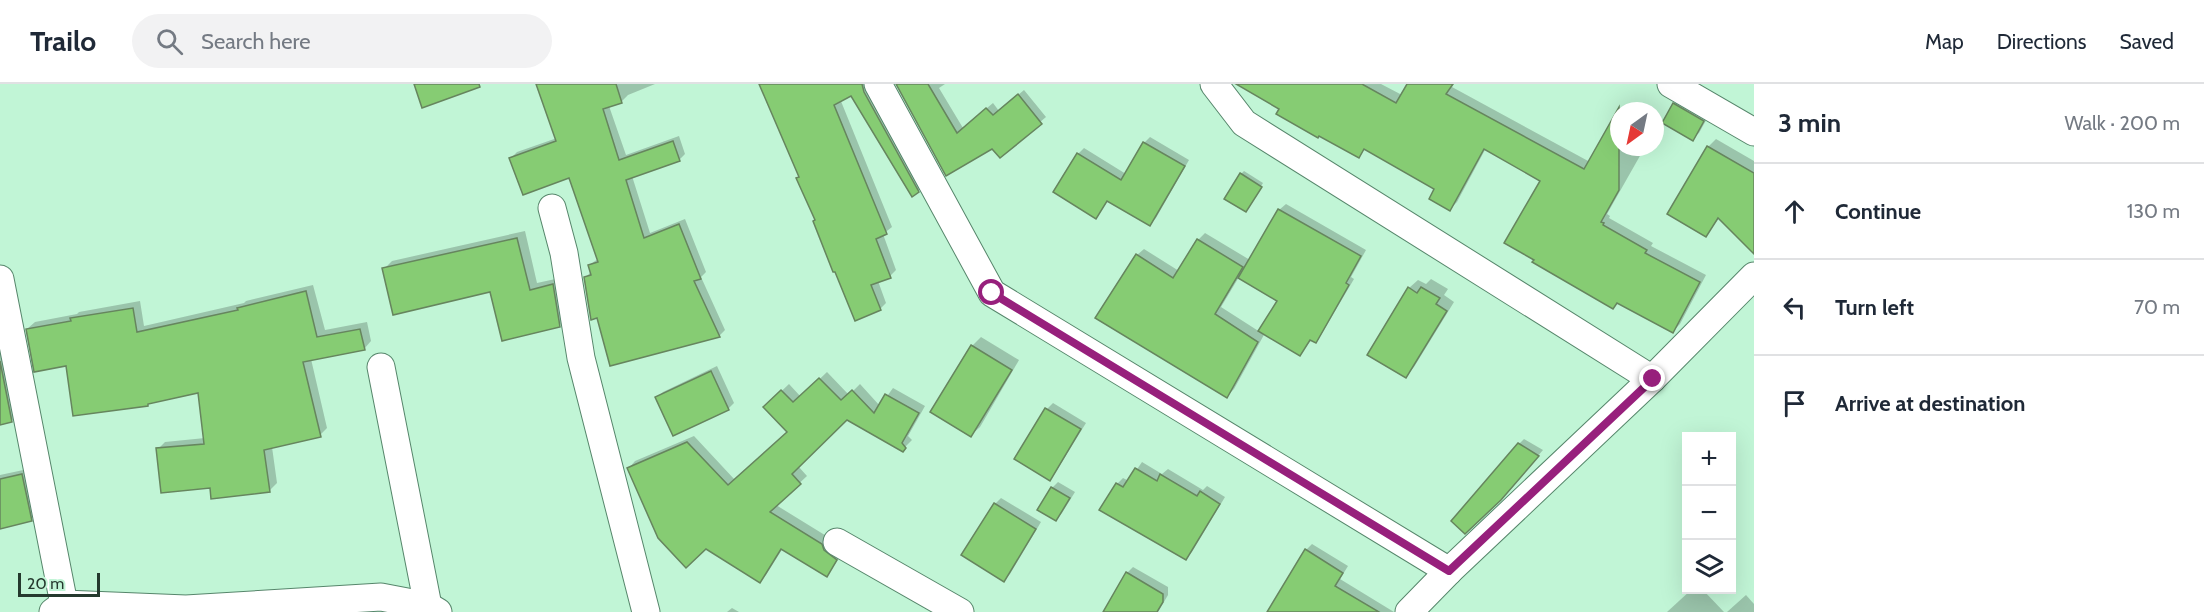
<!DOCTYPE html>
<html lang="en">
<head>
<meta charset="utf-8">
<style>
  :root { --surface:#fff; --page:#f2f2f3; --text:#1f2937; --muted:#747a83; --line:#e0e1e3 }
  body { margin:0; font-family:Cabin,sans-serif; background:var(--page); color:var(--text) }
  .controls { position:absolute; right:18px; bottom:18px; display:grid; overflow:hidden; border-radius:0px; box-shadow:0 6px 24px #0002 }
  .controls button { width:54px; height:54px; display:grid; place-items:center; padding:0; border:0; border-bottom:2px solid var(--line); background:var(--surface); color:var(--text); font:30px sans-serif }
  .compass { position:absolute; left:1610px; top:18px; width:54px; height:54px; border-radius:50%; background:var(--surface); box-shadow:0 6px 24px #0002; rotate:213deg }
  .scale { position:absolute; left:18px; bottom:15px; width:82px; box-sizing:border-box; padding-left:6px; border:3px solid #25392e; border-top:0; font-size:16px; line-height:21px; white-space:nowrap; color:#25392e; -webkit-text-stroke:4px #c1f5d6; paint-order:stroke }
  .stop { position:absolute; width:18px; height:18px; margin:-14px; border:4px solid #97207c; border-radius:50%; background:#fff }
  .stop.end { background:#97207c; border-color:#fff; box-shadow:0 2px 6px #0008 }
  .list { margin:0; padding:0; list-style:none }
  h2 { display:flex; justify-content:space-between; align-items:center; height:78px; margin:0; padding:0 24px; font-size:26px }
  h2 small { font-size:20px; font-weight:400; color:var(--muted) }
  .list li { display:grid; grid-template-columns:39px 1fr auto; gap:18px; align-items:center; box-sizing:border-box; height:96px; padding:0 24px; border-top:2px solid var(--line) }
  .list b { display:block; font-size:22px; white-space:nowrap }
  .list em { font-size:20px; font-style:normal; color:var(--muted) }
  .icon { flex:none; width:33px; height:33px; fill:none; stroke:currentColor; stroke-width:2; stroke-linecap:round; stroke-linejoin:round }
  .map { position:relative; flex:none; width:1754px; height:528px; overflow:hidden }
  header { display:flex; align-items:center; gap:36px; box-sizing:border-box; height:84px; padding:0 30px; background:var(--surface); border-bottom:2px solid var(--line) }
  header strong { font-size:28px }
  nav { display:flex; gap:33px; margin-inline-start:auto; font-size:21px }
  .search { width:420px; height:54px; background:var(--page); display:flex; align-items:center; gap:15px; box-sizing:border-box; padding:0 21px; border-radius:33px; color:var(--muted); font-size:22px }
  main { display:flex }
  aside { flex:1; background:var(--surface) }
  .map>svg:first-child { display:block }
  .shadow { fill:#0003; fill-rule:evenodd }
  .building { fill:#86cc73; stroke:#66855e; stroke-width:1.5 }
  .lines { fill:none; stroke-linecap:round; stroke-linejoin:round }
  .street-casing { stroke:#56866b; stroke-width:29 }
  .street { stroke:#fff; stroke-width:27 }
  .route { stroke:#97207c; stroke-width:8 }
</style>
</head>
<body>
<header>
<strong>Trailo</strong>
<div class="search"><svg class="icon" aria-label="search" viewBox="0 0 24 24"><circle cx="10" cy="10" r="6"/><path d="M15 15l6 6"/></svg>Search here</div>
<nav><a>Map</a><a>Directions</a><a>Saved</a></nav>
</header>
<main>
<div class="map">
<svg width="1754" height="528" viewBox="0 0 1754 528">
  <rect width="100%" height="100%" fill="#c1f5d6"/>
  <!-- shadow -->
  <g class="shadow">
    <path d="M543 0H655L628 11 622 17 609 22 626 71 679 52 685 70 679 76 632 92 650 149 685 135 706 188 701 193 725 246 719 252 585 194 591 188 589 181 598 175 570 92 511 74 517 68 557 54Z"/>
    <path d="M760 0H834L892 143 883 150 896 186 890 192 878 197 886 219 880 225 816 135 798 94 800 92Z"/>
    <path d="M846 0H869L924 102 918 107Z"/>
    <path d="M898 0H945L939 4 963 44 993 19 999 27 1024 6 1046 33 1000 72 993 63 947 90Z"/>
    <path d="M1241 0H1381L1402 11 1408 0H1454L1452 3 1590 78 1619 35V63H1645L1607 130 1610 132 1609 134 1653 159 1651 162 1706 191 1680 240 1673 247 1618 218 1613 224 1536 175 1542 96 1486 64 1457 118 1450 125 1436 104 1366 64 1358 72Z"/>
    <path d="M1681 14 1709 31 1699 49 1692 55 1674 20Z"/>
    <path d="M1150 53 1189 76 1156 134 1150 140 1108 116 1096 133 1078 70 1084 64 1126 90 1144 59Z"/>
    <path d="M1716 55 1754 77V158L1719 134 1706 151 1669 130 1708 63Z"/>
    <path d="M1244 87 1263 99 1248 123 1241 90Z"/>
    <path d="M1286 120 1366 166 1351 193 1354 195 1321 251 1315 257 1312 255 1300 270 1265 249 1234 305 1227 312 1137 171 1144 165 1179 187 1198 156 1205 149 1250 176 1279 126ZM1239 193 1279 216 1260 248 1221 223Z"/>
    <path d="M525 147 537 199 560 194 567 234 559 242 491 206 384 185 392 177Z"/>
    <path d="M1431 195 1448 205 1444 211 1454 218 1414 283 1406 292 1409 204 1418 196 1426 200Z"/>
    <path d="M313 201 325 246 367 238 371 257 364 265 311 275 327 344 320 351 272 363 277 399 269 407 211 402 158 365 165 358 205 354 199 307 67 281 27 245 35 238 77 230 79 228 140 217 144 242 244 219 246 217Z"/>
    <path d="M0 229 20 329 11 337 0 322Z"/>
    <path d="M981 253 1019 276 980 343 971 351 972 262Z"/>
    <path d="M717 282 734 319 728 325 656 314 663 308Z"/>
    <path d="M827 288 849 311 860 300 880 322 893 304 925 322 908 352 912 356 902 366 847 334 798 382 807 392 776 421 828 453 843 469 827 491 783 464 766 491 759 498 629 384 635 377 694 352 735 396 788 348 765 323 789 300 801 313Z"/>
    <path d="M1053 319 1086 339 1055 389 1049 395 1016 375 1047 325Z"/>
    <path d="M1524 355 1543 366 1506 409 1519 360Z"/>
    <path d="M1142 378 1162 390 1168 385 1203 406 1207 402 1225 413 1192 468 1186 474 1117 400 1123 394 1129 397Z"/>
    <path d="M28 385 37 429 31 435 0 443V391Z"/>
    <path d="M1058 398 1075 408 1062 429 1056 436 1052 404Z"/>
    <path d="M1001 414 1041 438 1010 490 1003 496 963 471 995 420Z"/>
    <path d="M1312 460 1348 482 1340 495 1394 528H1279L1306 466Z"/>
    <path d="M1133 483 1168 503V511L1158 528H1105L1127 489Z"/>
    <path d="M1691 506H1703L1724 528H1667Z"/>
    <path d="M1746 511 1754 520V528H1727Z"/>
    <path d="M732 524 739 528H727Z"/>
  </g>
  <!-- building -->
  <g class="building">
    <path d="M414 0H479L480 3 422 24Z"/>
    <path d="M536 0H616L622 19 603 25 619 76 673 57 680 77 626 96 644 154 679 140 701 195 694 197 720 253 610 282 597 234 591 236 584 193 591 191 588 181 598 178 569 94 523 111 509 74 556 57Z"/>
    <path d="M759 0H862L864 8 919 108 912 113 851 12 834 21 887 150 876 155 891 194 871 201 881 226 855 237 835 188H833L813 137 815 136 796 94 799 93Z"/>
    <path d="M896 0H928L957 49 986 24 993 31 1018 10 1042 40 1000 74 992 65 946 92Z"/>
    <path d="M1236 0H1362L1396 19 1407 0H1453L1446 10 1584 85 1619 23V106L1601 138 1604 139 1603 141 1647 166 1645 169 1700 198 1673 249 1617 219 1613 225 1532 178 1534 176 1504 159 1540 97 1484 65 1450 127 1429 115 1434 105 1364 65 1359 74 1319 52 1318 54 1276 30 1279 25Z"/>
    <path d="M1673 19 1704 37 1693 57 1662 39Z"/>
    <path d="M1143 58 1185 82 1150 142 1107 117 1096 135 1053 108 1077 69 1121 96Z"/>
    <path d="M1707 62 1754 89V170L1718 134 1706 153 1667 130Z"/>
    <path d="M1240 89 1262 103 1246 128 1224 115Z"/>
    <path d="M1278 125 1361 172 1346 199 1349 201 1316 259 1310 256 1300 272 1258 247 1277 217 1238 194Z"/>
    <path d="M517 154 530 206 553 200 560 243 502 257 490 208 393 231 382 184Z"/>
    <path d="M1197 155 1243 183 1215 230 1258 258 1227 314 1095 234 1136 170 1173 194Z"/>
    <path d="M1408 203 1417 209 1421 203 1440 214 1436 220 1447 227 1406 294 1367 271Z"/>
    <path d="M306 207 317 253 360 245 365 266 303 278 321 353 264 366 270 408 211 415 210 404 161 409 156 364 204 360 198 309 148 320V322L73 332 66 282 34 288 26 245 71 237 70 234 133 224 137 248 238 226 237 224Z"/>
    <path d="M971 261 1012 286 971 353 930 328Z"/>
    <path d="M0 277 12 338 0 341Z"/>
    <path d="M711 287 729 326 673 352 655 313Z"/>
    <path d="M819 294 841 316 852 306 874 329 885 310 919 329 902 359 906 364 903 368 847 336 792 390 801 400 770 428 822 460 824 466 837 476 827 493 781 465 760 499 706 465 686 484 658 454 627 384 687 358 728 401 787 348 763 323 781 306 793 318Z"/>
    <path d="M1045 324 1081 345 1050 397 1014 375Z"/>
    <path d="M1518 359 1539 372 1501 416 1465 450 1451 437Z"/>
    <path d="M1135 384 1157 397 1160 390 1197 412 1200 407 1220 420 1186 476 1099 426 1116 399 1123 403Z"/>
    <path d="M22 390 32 437 0 445V395Z"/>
    <path d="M1051 403 1070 414 1056 437 1037 426Z"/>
    <path d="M994 419 1036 445 1004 498 961 471Z"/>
    <path d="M1305 465 1343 489 1335 502 1379 528H1267Z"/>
    <path d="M1126 488 1163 510V518L1157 528H1103Z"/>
  </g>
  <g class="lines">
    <!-- street casing -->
    <g class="street-casing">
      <g id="street">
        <path d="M878 0 992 209 1449 487"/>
        <path d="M1214 0 1244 39 1652 295"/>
        <path d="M1671 0 1754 48"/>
        <path d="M552 124 564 169 581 274 646 528"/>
        <path d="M0 195 64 520"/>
        <path d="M381 283 428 522"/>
        <path d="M837 458 960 528"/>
        <path d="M53 528 64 520 186 525 381 513 428 522 438 528"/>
        <path d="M1409 528 1449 487 1652 295 1754 192"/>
      </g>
    </g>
    <!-- street -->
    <use href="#street" class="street"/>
  </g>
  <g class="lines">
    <!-- route -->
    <path class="route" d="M992 209 1449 487 1653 295"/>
  </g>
</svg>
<div class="controls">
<button>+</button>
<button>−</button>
<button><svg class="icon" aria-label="layers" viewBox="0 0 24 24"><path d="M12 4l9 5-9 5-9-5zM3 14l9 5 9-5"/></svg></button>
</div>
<svg class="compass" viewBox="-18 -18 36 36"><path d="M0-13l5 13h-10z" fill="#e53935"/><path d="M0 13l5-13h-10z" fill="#747a83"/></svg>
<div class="scale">20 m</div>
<div class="stop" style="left:992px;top:209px"></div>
<div class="stop end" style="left:1653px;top:295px"></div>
</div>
<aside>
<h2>3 min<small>Walk · 200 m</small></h2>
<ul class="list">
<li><svg class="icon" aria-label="ahead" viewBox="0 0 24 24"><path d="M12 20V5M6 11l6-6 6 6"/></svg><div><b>Continue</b></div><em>130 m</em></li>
<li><svg class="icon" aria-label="left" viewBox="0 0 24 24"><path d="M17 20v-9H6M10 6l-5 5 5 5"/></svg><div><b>Turn left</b></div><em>70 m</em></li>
<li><svg class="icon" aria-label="arrive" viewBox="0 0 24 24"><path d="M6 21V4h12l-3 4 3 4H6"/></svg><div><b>Arrive at destination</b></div></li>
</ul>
</aside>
</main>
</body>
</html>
